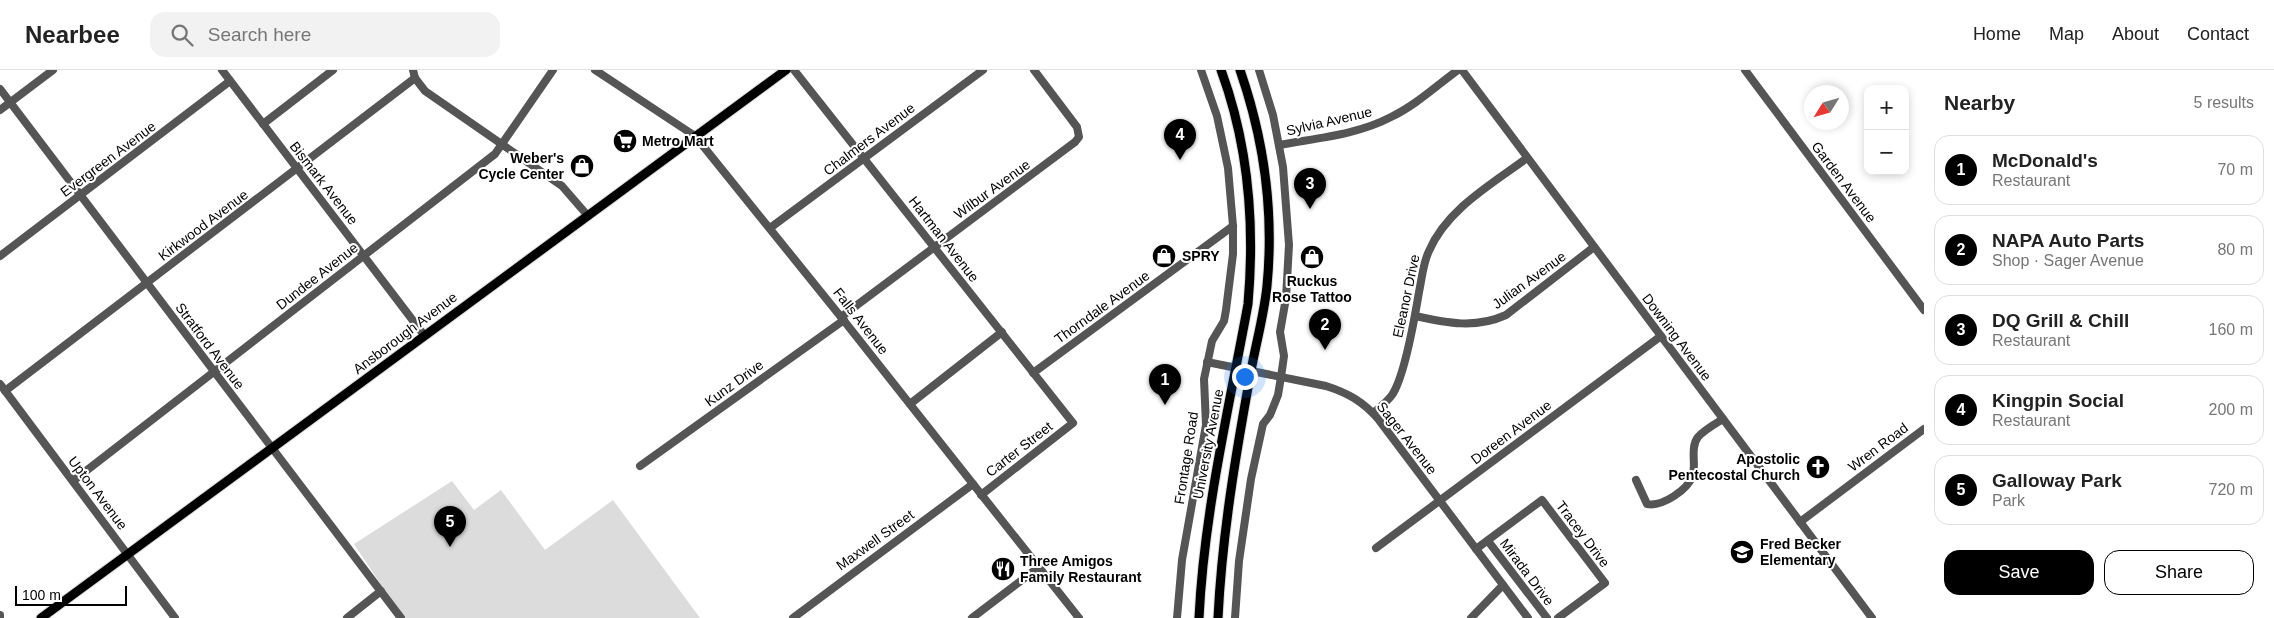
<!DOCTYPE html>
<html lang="en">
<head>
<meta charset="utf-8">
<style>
  :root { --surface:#fff; --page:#f2f2f2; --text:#222; --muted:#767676; --line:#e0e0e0; --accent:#000 }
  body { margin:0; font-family:Helvetica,sans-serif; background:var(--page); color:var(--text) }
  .controls { position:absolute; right:15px; top:15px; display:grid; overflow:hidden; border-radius:10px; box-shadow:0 2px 8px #0003 }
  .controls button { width:45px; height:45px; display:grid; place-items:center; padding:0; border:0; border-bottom:1px solid var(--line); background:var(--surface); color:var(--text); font:25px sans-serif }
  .compass { position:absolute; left:1804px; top:15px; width:45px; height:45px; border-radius:50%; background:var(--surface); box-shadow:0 2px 8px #0003; rotate:233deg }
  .scale { position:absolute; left:15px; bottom:12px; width:112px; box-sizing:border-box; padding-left:5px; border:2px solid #000; border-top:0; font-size:14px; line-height:18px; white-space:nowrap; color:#000; -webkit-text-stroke:4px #fff; paint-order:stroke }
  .you { position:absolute; left:1244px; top:306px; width:18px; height:18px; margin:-12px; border:4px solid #fff; border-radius:50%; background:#1a73e8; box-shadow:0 0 0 8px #1a73e833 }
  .badge { display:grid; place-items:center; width:32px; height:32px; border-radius:50%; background:var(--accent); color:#fff; font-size:16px; font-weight:700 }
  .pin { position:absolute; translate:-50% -41px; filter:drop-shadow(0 1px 2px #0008) }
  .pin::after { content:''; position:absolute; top:26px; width:18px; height:15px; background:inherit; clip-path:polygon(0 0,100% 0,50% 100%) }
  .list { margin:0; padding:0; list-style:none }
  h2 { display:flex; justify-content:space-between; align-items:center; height:65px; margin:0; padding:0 20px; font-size:21px }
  h2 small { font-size:16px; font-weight:400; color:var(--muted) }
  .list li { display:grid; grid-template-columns:32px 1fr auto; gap:15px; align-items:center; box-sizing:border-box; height:70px; margin:0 10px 10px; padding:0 10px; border:1px solid var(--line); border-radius:15px }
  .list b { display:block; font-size:19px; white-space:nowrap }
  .list p { margin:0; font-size:16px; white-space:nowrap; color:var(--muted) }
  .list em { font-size:16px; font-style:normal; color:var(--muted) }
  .actions { display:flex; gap:10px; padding:15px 20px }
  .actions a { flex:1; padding:11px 0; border:1px solid var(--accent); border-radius:15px; text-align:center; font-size:18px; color:var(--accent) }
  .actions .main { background:var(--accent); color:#fff }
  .icon { flex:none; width:28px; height:28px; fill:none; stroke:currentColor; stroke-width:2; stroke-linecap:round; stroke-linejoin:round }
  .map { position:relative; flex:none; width:1924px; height:548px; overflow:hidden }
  header { display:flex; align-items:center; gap:30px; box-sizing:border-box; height:70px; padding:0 25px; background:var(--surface); border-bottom:1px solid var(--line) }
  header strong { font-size:24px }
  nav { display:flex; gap:28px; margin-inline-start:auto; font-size:18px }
  .search { width:350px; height:45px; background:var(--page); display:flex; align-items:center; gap:12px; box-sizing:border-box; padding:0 18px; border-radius:15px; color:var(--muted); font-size:19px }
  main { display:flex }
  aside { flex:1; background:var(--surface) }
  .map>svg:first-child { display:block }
  .green { fill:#dcdcdc }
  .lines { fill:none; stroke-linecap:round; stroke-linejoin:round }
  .major-casing { stroke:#dbdbdb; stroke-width:11 }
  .minor { stroke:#555; stroke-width:8 }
  .major { stroke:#000; stroke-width:9 }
  .labels { text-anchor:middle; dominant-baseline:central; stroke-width:4; stroke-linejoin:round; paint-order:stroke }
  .street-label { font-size:14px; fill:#000; stroke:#fff }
  .poi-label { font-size:14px; font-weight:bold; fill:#000; stroke:#fff; text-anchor:start }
</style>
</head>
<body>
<header>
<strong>Nearbee</strong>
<div class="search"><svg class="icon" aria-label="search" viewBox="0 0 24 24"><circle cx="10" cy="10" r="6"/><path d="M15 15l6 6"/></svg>Search here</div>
<nav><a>Home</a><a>Map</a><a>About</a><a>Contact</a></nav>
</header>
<main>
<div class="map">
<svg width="1924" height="548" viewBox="0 0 1924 548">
  <rect width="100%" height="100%" fill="#fff"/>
  <!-- green -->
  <path class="green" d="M452 411 474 440 501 420 545 480 613 430 700 548H403L354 474Z"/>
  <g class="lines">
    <!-- major casing -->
    <g class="major-casing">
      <g id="major">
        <path d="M41 548 786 0"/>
        <path d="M1199 548C1204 442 1229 338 1248 234 1255 154 1249 76 1221 0"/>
        <path d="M1218 548C1222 465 1236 383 1251 301 1256 273 1264 245 1267 216 1274 143 1264 69 1240 0"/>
      </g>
    </g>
    <!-- minor -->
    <g class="minor">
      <path d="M222 0 424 265"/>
      <path d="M413 0 415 8 425 21 562 116 588 146"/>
      <path d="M595 0 695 66 841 247 1079 548"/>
      <path d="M794 0 1073 353 981 425"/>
      <path d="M1462 0 1872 548"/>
      <path d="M1745 0 1924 240"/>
      <path d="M0 19 401 548"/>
      <path d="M0 40 53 0"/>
      <path d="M263 54 333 0"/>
      <path d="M1279 75C1316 68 1357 65 1391 47 1416 35 1436 16 1458 0"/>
      <path d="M770 158 983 0"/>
      <path d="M0 186 230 11"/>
      <path d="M1415 246C1447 253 1475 259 1506 245L1594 177"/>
      <path d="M841 247 1075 72 1079 67 1077 57 1034 0"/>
      <path d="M1207 292 1326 316C1348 323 1364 332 1379 350L1528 548"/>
      <path d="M1033 303 1233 156"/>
      <path d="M0 314 175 548"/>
      <path d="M5 321 415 8"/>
      <path d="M910 334 1002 262"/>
      <path d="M1373 343C1380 337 1387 332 1392 325 1405 306 1415 246 1419 222 1422 208 1423 193 1429 181 1447 139 1492 114 1527 88"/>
      <path d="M640 396 844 250"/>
      <path d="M1636 410 1647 434C1662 437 1688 420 1693 405 1696 394 1690 377 1698 367 1704 360 1715 354 1723 349"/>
      <path d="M73 411 495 84 553 0"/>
      <path d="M1800 452 1924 359"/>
      <path d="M1488 471 1547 548"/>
      <path d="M1376 478 1661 266"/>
      <path d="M1476 479 1542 430 1605 513 1558 548"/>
      <path d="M0 545V548"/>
      <path d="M347 548 381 521"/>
      <path d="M793 548 973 414"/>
      <path d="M972 548 1039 497"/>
      <path d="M1177 548 1182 490 1206 355 1204 309 1212 271 1224 251 1226 240 1233 184V156L1228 98 1217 46 1201 0"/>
      <path d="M1235 548 1239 491 1251 409 1263 354 1270 345 1278 325 1281 307 1284 286 1280 262 1286 228 1289 175 1283 97 1273 45 1259 0"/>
      <path d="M1471 548 1503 515"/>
    </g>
    <!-- major -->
    <use href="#major" class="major"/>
  </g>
  <!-- icons -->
  <defs>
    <g id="supermarket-disc" transform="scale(1.25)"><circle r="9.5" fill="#000" stroke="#fff"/><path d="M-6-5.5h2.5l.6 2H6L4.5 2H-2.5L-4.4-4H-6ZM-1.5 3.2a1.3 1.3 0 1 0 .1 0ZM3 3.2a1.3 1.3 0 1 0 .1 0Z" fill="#fff"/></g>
    <g id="shop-disc" transform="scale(1.25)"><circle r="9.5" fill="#000" stroke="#fff"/><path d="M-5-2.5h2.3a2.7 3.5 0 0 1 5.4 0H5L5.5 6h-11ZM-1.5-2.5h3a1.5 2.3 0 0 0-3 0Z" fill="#fff"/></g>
    <g id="church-disc" transform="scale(1.25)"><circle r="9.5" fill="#000" stroke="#fff"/><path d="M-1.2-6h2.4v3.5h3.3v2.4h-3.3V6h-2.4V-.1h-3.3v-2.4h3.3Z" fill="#fff"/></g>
    <g id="school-disc" transform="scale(1.25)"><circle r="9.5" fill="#000" stroke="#fff"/><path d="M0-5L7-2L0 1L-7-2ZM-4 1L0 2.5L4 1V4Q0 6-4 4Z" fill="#fff"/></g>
    <g id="restaurant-disc" transform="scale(1.25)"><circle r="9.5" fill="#000" stroke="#fff"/><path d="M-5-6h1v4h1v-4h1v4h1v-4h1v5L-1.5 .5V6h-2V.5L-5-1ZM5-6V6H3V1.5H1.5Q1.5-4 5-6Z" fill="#fff"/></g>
  </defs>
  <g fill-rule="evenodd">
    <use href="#supermarket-disc" x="625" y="71"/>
    <use href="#shop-disc" x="582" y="96"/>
    <use href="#shop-disc" x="1164" y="186"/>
    <use href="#shop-disc" x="1312" y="187"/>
    <use href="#church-disc" x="1818" y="397"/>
    <use href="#school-disc" x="1742" y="482"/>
    <use href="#restaurant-disc" x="1003" y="499"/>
  </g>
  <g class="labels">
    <!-- street labels -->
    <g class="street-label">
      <text transform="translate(1329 51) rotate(-13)">Sylvia Avenue</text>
      <text transform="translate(869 69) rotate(-37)">Chalmers Avenue</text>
      <text transform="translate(108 89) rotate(-37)">Evergreen Avenue</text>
      <text transform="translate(1844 112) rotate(53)">Garden Avenue</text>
      <text transform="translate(324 113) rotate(52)">Bismark Avenue</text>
      <text transform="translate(992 119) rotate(-36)">Wilbur Avenue</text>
      <text transform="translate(203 155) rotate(-37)">Kirkwood Avenue</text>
      <text transform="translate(944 169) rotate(52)">Hartman Avenue</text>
      <text transform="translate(317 206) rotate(-38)">Dundee Avenue</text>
      <text transform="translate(1529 210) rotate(-36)">Julian Avenue</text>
      <text transform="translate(1406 226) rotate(-78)">Eleanor Drive</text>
      <text transform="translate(1102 237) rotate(-36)">Thorndale Avenue</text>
      <text transform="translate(861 251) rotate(52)">Falls Avenue</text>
      <text transform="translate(405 263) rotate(-37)">Ansborough Avenue</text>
      <text transform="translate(1677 267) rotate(53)">Downing Avenue</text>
      <text transform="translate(210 276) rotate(53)">Stratford Avenue</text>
      <text transform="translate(734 313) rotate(-36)">Kunz Drive</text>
      <text transform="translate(1511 362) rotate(-37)">Doreen Avenue</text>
      <text transform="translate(1407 368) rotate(52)">Sager Avenue</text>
      <text transform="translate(1208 374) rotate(-79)">University Avenue</text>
      <text transform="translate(1878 377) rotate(-37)">Wren Road</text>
      <text transform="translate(1019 379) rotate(-38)">Carter Street</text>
      <text transform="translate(1186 388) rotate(-81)">Frontage Road</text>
      <text transform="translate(98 423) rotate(53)">Upton Avenue</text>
      <text transform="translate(1583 464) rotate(53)">Tracey Drive</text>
      <text transform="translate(875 470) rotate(-36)">Maxwell Street</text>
      <text transform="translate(1527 502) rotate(53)">Mirada Drive</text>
    </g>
    <!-- poi labels -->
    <g class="poi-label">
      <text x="642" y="71">Metro Mart</text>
      <text x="564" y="88" text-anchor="end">Weber's<tspan x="564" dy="16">Cycle Center</tspan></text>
      <text x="1182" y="186">SPRY</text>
      <text x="1312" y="211" text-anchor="middle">Ruckus<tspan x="1312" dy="16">Rose Tattoo</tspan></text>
      <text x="1800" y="389" text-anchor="end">Apostolic<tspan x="1800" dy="16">Pentecostal Church</tspan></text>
      <text x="1760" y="474">Fred Becker<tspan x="1760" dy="16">Elementary</tspan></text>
      <text x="1020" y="491">Three Amigos<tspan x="1020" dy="16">Family Restaurant</tspan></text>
    </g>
  </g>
</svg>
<div class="controls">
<button>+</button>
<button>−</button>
</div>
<svg class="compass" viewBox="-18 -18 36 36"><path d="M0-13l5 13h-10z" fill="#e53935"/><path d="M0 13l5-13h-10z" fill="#767676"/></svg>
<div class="scale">100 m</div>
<div class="you"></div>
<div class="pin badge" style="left:1165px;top:335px">1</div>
<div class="pin badge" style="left:1325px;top:280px">2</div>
<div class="pin badge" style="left:1310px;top:139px">3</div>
<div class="pin badge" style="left:1180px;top:90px">4</div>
<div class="pin badge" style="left:450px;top:477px">5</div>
</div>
<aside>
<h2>Nearby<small>5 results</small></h2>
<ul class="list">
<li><span class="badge">1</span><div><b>McDonald's</b><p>Restaurant</p></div><em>70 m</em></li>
<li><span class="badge">2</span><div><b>NAPA Auto Parts</b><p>Shop · Sager Avenue</p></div><em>80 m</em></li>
<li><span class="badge">3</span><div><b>DQ Grill &amp; Chill</b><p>Restaurant</p></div><em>160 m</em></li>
<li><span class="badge">4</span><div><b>Kingpin Social</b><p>Restaurant</p></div><em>200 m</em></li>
<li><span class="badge">5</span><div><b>Galloway Park</b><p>Park</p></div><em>720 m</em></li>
</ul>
<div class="actions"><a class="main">Save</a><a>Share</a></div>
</aside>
</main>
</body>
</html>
